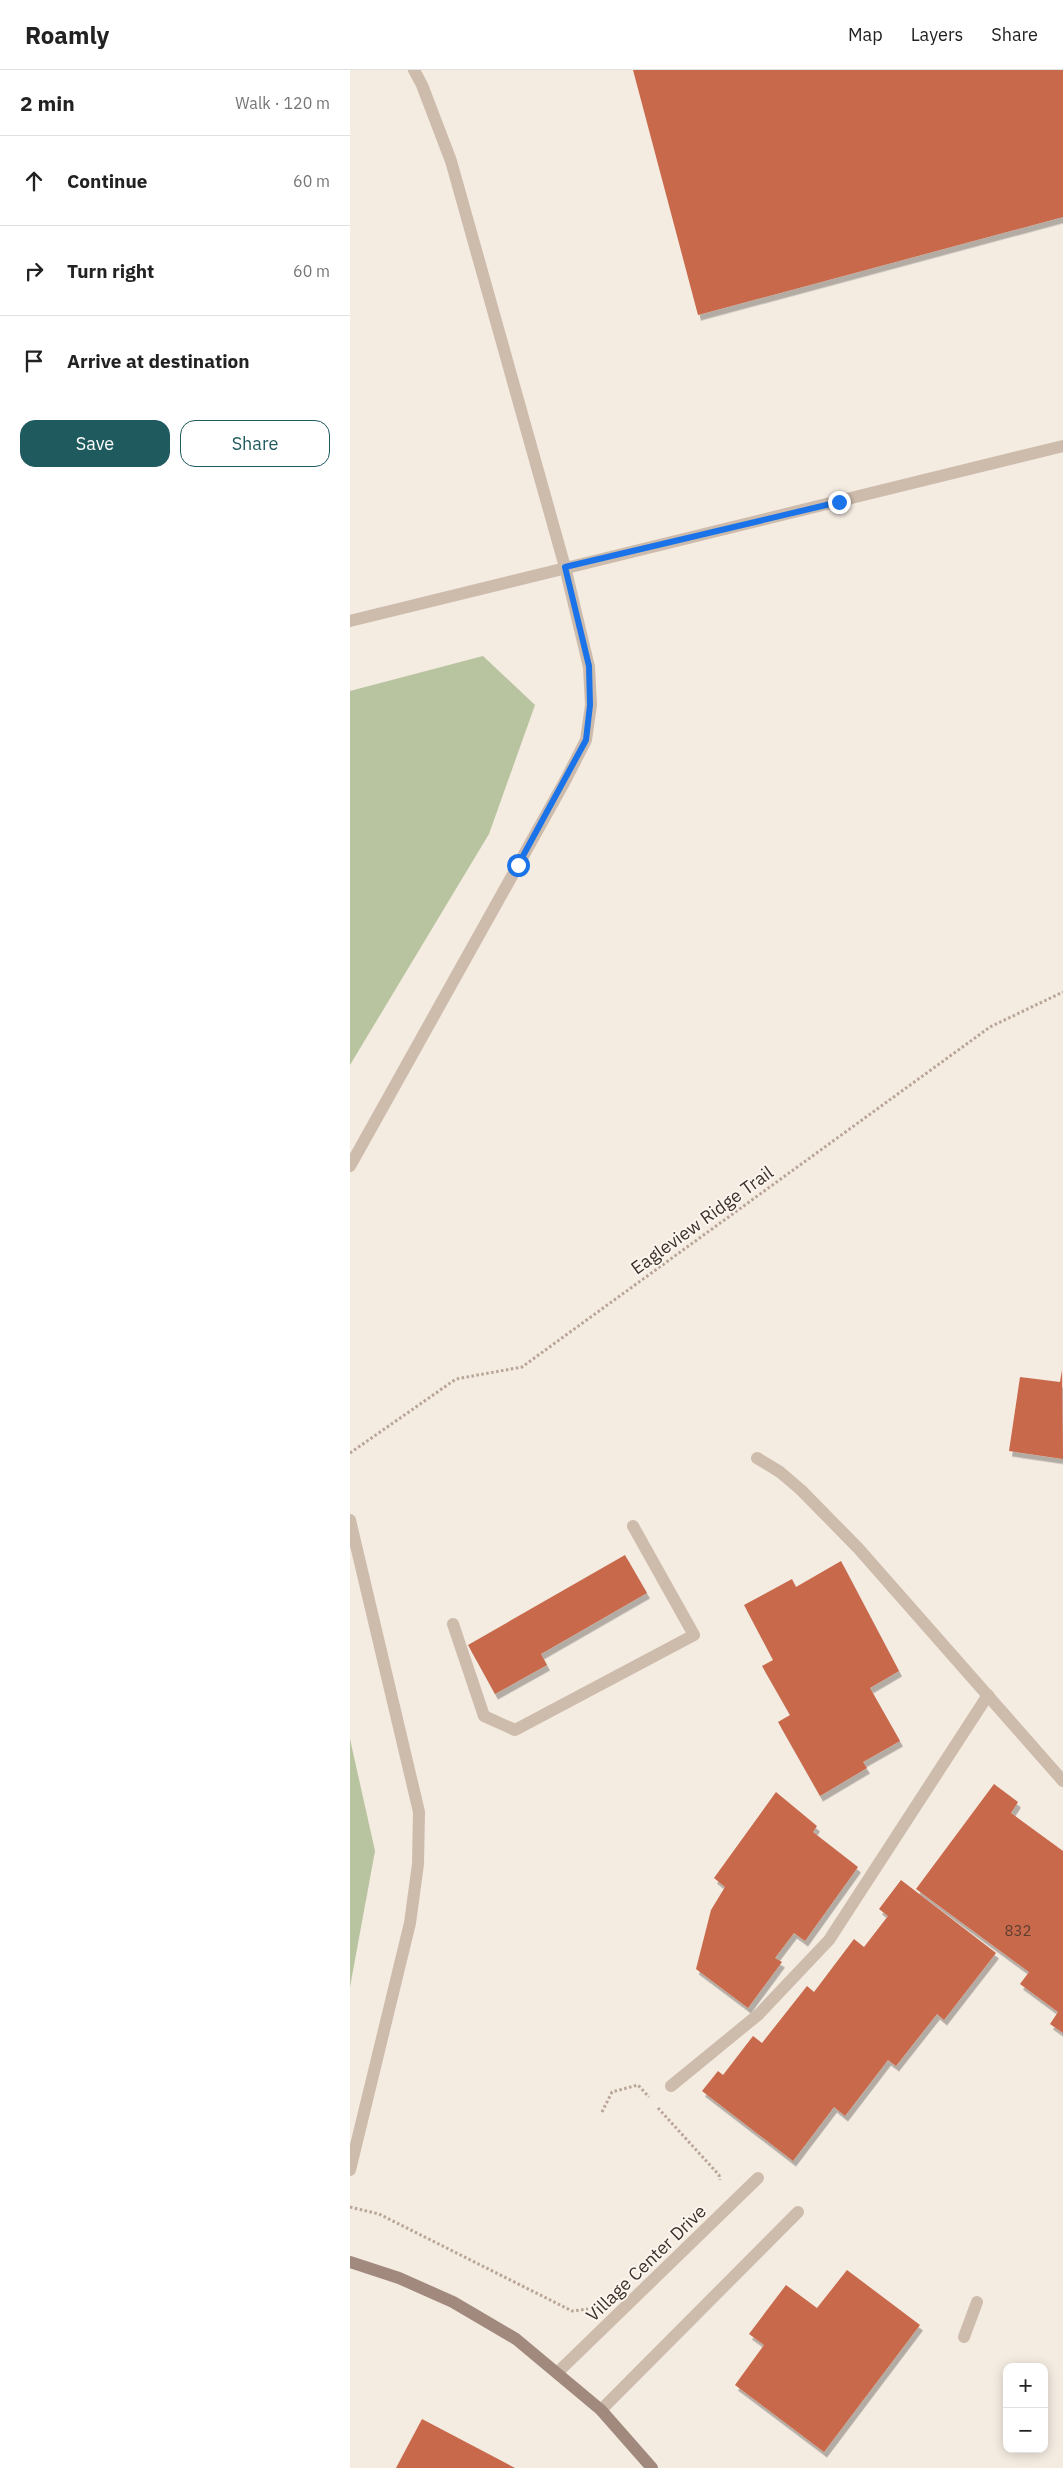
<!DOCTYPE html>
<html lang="en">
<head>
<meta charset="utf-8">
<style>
  :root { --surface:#fff; --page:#f6f6f6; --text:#222; --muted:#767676; --line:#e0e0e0; --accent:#1f5a5e }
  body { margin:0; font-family:"IBM Plex Sans",sans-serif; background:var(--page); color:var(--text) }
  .controls { position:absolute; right:15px; bottom:15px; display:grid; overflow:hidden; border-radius:10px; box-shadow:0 2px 12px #0003 }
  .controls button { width:45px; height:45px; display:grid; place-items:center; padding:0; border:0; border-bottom:1px solid var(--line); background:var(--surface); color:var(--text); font:25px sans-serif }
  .stop { position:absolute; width:15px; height:15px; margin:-11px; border:4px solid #1a73e8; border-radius:50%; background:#fff }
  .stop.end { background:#1a73e8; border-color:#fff; box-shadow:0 1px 5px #0008 }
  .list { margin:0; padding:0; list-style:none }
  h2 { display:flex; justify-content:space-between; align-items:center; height:65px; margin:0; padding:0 20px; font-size:21px }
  h2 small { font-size:16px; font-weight:400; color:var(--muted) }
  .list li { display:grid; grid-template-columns:32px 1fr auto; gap:15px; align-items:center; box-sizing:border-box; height:90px; padding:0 20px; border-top:1px solid var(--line) }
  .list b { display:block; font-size:19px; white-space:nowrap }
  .list em { font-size:16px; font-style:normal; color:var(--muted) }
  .actions { display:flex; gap:10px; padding:15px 20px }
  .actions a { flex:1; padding:11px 0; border:1px solid var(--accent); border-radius:15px; text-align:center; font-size:18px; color:var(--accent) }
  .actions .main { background:var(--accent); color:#fff }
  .icon { flex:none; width:28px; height:28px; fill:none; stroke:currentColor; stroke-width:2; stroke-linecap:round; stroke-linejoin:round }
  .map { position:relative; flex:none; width:713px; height:2398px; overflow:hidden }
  header { display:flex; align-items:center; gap:30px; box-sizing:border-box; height:70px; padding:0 25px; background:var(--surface); border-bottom:1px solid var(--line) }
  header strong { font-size:24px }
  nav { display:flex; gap:28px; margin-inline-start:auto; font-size:18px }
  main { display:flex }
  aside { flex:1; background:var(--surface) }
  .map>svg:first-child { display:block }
  .green { fill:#b8c4a0 }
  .building { fill:#c8694b; filter:url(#shadow) }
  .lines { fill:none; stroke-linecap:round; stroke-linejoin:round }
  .path { stroke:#b9a596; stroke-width:3; stroke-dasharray:2.5 2.5; stroke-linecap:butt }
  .service { stroke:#cdbbac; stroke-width:12 }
  .secondary { stroke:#a18a7d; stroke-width:12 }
  .route { stroke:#1a73e8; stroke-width:6 }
  .labels { text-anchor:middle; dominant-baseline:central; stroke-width:4; stroke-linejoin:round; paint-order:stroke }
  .number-label { font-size:15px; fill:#5e3e33 }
  .street-label { font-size:18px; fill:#3b302b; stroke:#fbf5ee }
</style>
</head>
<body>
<header>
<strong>Roamly</strong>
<nav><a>Map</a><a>Layers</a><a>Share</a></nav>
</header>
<main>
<aside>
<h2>2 min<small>Walk · 120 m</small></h2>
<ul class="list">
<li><svg class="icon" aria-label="ahead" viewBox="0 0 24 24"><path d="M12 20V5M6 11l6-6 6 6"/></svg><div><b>Continue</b></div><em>60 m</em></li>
<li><svg class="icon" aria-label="right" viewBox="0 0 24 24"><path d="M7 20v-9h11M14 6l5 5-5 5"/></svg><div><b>Turn right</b></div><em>60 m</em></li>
<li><svg class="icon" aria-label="arrive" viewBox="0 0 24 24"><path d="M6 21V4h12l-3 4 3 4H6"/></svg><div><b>Arrive at destination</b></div></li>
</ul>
<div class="actions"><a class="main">Save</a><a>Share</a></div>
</aside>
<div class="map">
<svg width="713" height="2398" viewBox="0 0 713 2398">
  <defs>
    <filter id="shadow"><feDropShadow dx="3" dy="5.5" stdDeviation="0" flood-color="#0004"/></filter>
  </defs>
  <rect width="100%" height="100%" fill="#f4ebe1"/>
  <!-- green -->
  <g class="green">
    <path d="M133 586 185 635 139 764 0 995V621Z"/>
    <path d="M0 1669 25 1781 0 1917Z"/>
  </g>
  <!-- building -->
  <g class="building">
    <path d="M283 0H713V147L348 245Z"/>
    <path d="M712 1300 713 1389 659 1381 670 1307 710 1312Z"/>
    <path d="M275 1485 297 1523 191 1584 197 1595 145 1624 118 1575Z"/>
    <path d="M491 1491 549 1601 520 1618 550 1671 513 1692 517 1698 470 1726 428 1652 440 1645 412 1596 423 1590 394 1535 442 1509 446 1517Z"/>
    <path d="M644 1714 668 1732 661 1743 713 1781V1963L700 1954 708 1942 670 1914 679 1902 566 1819Z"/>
    <path d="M426 1722 467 1756 463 1762 508 1797 455 1871 444 1863 425 1888 432 1892 398 1938 346 1899 361 1840 375 1817 364 1808Z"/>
    <path d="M551 1810 646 1883 594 1950 587 1944 546 1996 538 1990 495 2046 484 2037 443 2091 352 2021 368 2001 373 2005 403 1966 412 1973 457 1916 464 1922 504 1869 514 1877 538 1846 529 1839Z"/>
    <path d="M497 2200 570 2255 474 2382 385 2315 414 2275 399 2264 436 2215 467 2238Z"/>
    <path d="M72 2349 165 2398H46Z"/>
  </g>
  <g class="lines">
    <!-- path -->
    <g class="path">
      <path d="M0 1383 106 1309 172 1297 640 957 713 922"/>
      <path d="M308 2038 369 2105 370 2110"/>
      <path d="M252 2042 262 2022 288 2015 299 2027"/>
      <path d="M0 2137 29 2144 222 2241 238 2239"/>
    </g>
    <!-- service -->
    <g class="service">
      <path d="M0 551 713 376"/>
      <path d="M0 1096 215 711 236 670 241 635 239 597 215 497 101 91 72 15 64 0"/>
      <path d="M407 1388 430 1402 451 1420 508 1478 713 1711"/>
      <path d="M0 1450 69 1742 68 1794 60 1853 0 2100"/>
      <path d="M103 1554 134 1646 165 1660 344 1565 283 1456"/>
      <path d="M321 2016 409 1944 479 1870 638 1625"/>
      <path d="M614 2267 627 2232"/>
      <path d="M207 2303 408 2108"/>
      <path d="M251 2340 448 2142"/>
    </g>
    <!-- secondary -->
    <path class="secondary" d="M0 2192 49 2208 103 2232 166 2269 251 2340 302 2398"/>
  </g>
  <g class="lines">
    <!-- route -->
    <path class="route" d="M168 795 236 670 240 635 239 596 215 497 489 432"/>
  </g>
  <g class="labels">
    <!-- number labels -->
    <g class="number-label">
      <text x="668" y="1860">832</text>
    </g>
    <!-- street labels -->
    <g class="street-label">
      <text transform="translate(352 1150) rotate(-36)">Eagleview Ridge Trail</text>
      <text transform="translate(296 2193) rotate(-44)">Village Center Drive</text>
    </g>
  </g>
</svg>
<div class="controls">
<button>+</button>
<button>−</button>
</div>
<div class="stop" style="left:168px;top:795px"></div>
<div class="stop end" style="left:489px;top:432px"></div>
</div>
</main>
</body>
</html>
